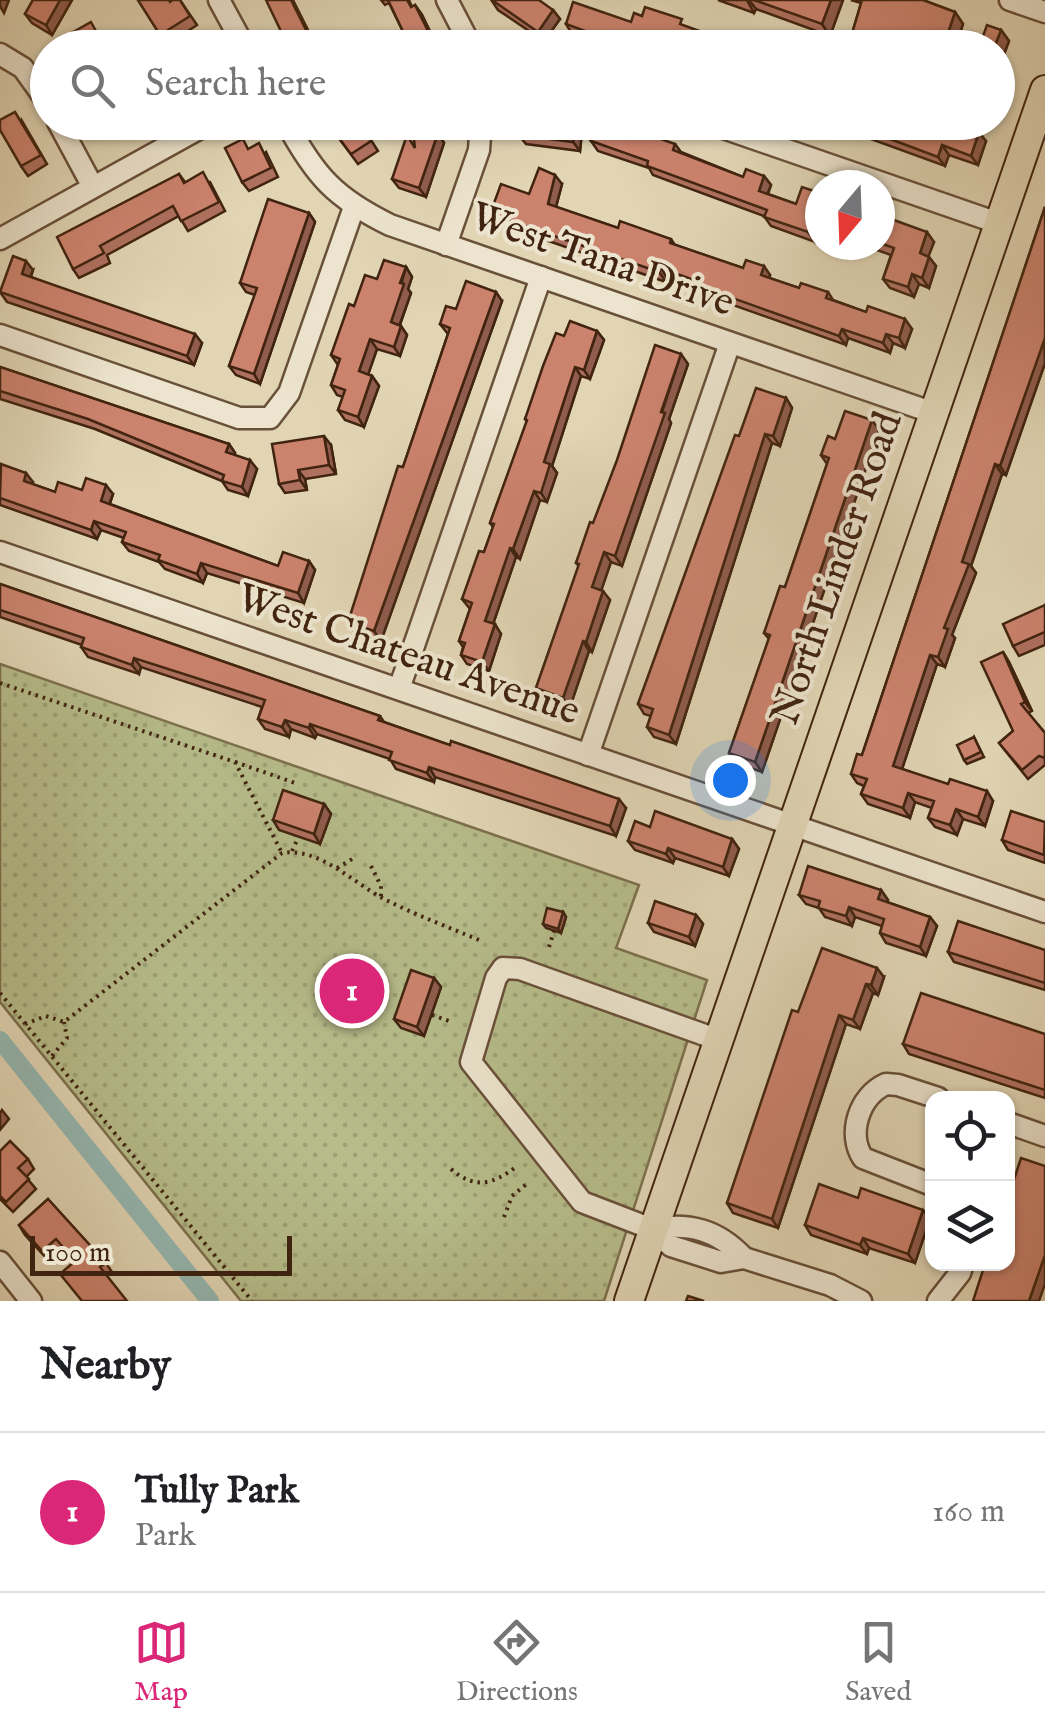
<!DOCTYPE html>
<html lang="en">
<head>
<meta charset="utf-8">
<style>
  :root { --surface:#fff; --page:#f6f6f6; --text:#202124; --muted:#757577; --line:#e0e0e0; --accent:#db2777 }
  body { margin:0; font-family:"IM FELL English",serif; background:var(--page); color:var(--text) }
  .controls { position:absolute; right:30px; bottom:30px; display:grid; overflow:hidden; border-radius:20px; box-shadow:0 2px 8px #0004 }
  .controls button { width:90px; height:90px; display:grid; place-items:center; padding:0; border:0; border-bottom:2px solid var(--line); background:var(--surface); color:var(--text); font:50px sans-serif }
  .compass { position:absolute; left:805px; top:170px; width:90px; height:90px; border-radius:50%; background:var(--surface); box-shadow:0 2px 8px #0004; rotate:199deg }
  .scale { position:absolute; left:30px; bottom:25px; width:262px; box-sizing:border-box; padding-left:10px; border:5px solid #412410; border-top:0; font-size:28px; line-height:35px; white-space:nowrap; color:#412410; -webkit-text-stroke:8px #ece4ce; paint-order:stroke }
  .you { position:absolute; left:730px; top:780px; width:35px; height:35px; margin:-25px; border:8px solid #fff; border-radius:50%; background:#1a73e8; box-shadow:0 0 0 15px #1a73e833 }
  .badge { display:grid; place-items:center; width:65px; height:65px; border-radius:50%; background:var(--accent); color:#fff; font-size:32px; font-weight:700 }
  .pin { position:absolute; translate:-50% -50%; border:5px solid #fff; box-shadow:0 2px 10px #0006 }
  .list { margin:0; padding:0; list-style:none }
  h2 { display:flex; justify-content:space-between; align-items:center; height:130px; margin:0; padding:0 40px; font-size:42px }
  h2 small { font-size:32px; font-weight:400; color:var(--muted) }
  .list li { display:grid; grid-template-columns:65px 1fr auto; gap:30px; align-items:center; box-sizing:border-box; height:160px; padding:0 40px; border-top:2px solid var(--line) }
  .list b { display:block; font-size:38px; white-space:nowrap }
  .list p { margin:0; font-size:32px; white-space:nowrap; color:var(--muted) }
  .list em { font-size:32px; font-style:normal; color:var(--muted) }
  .icon { flex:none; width:55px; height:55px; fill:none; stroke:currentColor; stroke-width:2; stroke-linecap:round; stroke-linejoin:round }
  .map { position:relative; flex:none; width:1045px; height:1301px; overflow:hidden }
  .search { position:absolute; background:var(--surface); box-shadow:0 2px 8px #0004; left:30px; right:30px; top:30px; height:110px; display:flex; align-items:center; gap:25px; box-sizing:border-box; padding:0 35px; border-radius:55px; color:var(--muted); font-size:38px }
  .sheet { height:290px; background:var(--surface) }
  nav { display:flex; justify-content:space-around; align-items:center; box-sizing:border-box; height:140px; border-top:2px solid var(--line); background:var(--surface); font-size:28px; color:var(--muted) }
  nav a { display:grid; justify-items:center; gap:5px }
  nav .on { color:var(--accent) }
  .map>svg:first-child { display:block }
  .park { fill:url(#park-dots); stroke:#7c704d; stroke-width:2.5 }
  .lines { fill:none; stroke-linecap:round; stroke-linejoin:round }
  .canal { stroke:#95b8b2; stroke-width:18 }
  .minor-casing { stroke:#695039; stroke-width:25 }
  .major-casing { stroke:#412410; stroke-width:32 }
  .path { stroke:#412410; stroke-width:4; stroke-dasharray:2.5 5; stroke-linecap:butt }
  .minor { stroke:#ece4ce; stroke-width:20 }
  .major { stroke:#e1d5b4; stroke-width:28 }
  .wall { fill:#af715f; stroke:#412410; stroke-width:2.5 }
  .shaded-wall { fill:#8f5c4d; stroke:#412410; stroke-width:2.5 }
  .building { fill:#cc836e; stroke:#412410; stroke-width:2.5 }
  .labels { text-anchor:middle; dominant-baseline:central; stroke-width:8; stroke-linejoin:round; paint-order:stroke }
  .street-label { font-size:40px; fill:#412410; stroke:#ece4ce }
</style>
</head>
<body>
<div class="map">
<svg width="1045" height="1301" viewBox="0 0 1045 1301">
  <defs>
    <pattern id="park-dots" width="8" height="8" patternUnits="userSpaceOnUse" patternTransform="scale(2.5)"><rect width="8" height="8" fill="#b6bc8a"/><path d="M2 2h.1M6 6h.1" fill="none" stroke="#9ea176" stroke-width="1.8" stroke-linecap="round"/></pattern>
  </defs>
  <rect width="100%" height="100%" fill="#e1d5b4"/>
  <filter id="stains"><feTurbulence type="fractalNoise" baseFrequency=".002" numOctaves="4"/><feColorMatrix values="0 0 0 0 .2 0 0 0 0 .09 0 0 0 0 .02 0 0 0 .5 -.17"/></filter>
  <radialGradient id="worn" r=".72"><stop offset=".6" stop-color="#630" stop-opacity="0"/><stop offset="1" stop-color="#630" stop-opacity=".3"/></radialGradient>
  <!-- park -->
  <path class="park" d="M0 664 639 885 616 948 707 980 604 1301H241L0 1002Z"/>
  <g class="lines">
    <!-- canal -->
    <path class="canal" d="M0 1040 210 1301"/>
    <!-- minor casing -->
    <g class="minor-casing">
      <g id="minor">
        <path d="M219 0 245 48"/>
        <path d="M447 0 472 48"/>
        <path d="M1010 0 1045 12"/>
        <path d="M0 54 23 68 48 103"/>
        <path d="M58 122 93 187"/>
        <path d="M286 122C315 176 335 198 390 225L934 413"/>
        <path d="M706 122 998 223"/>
        <path d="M0 239 211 122"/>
        <path d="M446 245 479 150 481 122"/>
        <path d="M0 335 239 418H270L289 393 354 207"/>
        <path d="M0 552 1045 912"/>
        <path d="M399 689 541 277"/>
        <path d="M588 755 730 343"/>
        <path d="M1008 1123 1045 1136"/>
        <path d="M932 1185 863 1158C847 1134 859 1096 886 1084L898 1085 938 1098"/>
        <path d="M652 1229C689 1222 718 1230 744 1258L721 1262 671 1246 652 1229 582 1202 471 1062 496 978 503 968 520 969 716 1039"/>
        <path d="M744 1258 830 1285 861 1301"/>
        <path d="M0 1262 31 1301"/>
        <path d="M938 1301 960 1273 963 1264"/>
      </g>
    </g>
    <!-- major casing -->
    <g class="major-casing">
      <path id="major" d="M629 1301 1045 90"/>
    </g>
    <!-- path -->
    <g class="path">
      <path d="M0 683 235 762 282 853"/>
      <path d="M235 762 295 783"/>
      <path d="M292 851 299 836"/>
      <path d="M371 866 381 886V898"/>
      <path d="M337 868 354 858"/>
      <path d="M549 947 554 931"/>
      <path d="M0 993 252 1301"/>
      <path d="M432 1015 452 1022"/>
      <path d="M25 1024 46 1016 64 1022 282 853C320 847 354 884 386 900 416 915 448 927 479 940"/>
      <path d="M52 1056 67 1038 64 1022"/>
      <path d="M451 1169C475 1190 493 1184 516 1167"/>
      <path d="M504 1217 512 1196 529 1182"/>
    </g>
    <!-- minor -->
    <use href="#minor" class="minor"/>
    <!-- major -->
    <use href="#major" class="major"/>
  </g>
  <!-- wall -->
  <g class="wall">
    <path d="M33 0H72L52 35 32 23 25 14Z"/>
    <path d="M138 0 170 2 180 0 197 25 167 45Z"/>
    <path d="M381 0H409L412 7 415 5 422 15 438 48H411L389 3 385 5Z"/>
    <path d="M718 0H843L830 36 756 9 754 13Z"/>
    <path d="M851 0H923L955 12 963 24 958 40 979 47 1001 30 1009 41 998 70V48H858L851 37 861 3Z"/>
    <path d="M492 1 553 10 560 19 544 41 498 10Z"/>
    <path d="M631 22 687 27 740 46 741 48H670L657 43 655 48H611L572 34 566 24Z"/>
    <path d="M22 121 47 164 28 176 21 166Z"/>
    <path d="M102 122H136L111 136Z"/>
    <path d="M327 122H366L362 126 378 151 358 164Z"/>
    <path d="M583 122 580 151 526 144 519 135Z"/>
    <path d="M833 122H956L986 141 978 165 949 155 945 166 835 126Z"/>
    <path d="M438 133 444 143 426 197 399 188 392 179 415 147Z"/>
    <path d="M591 141 675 144 681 152 743 177 764 176 771 185 768 194 796 204 820 193V230L815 242 771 226 764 216 653 175 649 168 598 151Z"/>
    <path d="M266 152 278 177 249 191 242 182Z"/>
    <path d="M179 174 185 182H210L225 211 188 231 179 216 107 255 110 263 79 278 73 269Z"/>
    <path d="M562 184 556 207 618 228 671 239 675 245 743 268 770 275 769 278 799 288 828 292 833 300 912 329 905 348 893 343 890 353 848 338 846 345 699 293 695 287 667 278 666 282 497 223 490 214 529 194Z"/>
    <path d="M1045 207V363L1006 475 1002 474 971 566 976 573 952 635 955 638 945 667 937 664 902 769 993 801 985 826 963 819 957 835 935 827 928 818 932 808 915 802 910 818 868 804 861 794 864 786 857 783 851 774 862 755Z"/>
    <path d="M309 213 315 222 260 384 236 375 229 366 255 295 246 292 240 283Z"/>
    <path d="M880 215 934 242 928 256 936 266 929 288 919 284 914 297 890 288 883 279 891 255 863 245H880Z"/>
    <path d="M406 267 412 277 408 289 411 293 400 325 407 335 400 356 377 349 368 374 372 376 379 386 364 427 345 420 338 410 343 397 337 395 331 385 338 365 331 355 354 306 377 279Z"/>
    <path d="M33 270 31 277 202 343 194 365 7 302 0 292Z"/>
    <path d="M502 301 381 641 354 632 348 622 403 467 448 334 440 324 456 309Z"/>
    <path d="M597 331 604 340 590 379 581 376 552 466 557 473 547 502 540 500 520 559 516 557 493 624 501 634 489 671 467 664 461 655 463 647 459 641 470 609 462 599 484 552 493 527 490 523 527 422 525 419 564 336Z"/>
    <path d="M688 364 669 419 671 423 622 566 611 562 601 590 610 600 592 652 589 651 570 707 543 698 536 688 579 566 576 563 593 523Z"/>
    <path d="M0 367 229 444 235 453V455L257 469 248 496 228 490 222 481 95 429 0 399Z"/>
    <path d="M786 398 792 408 780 446 772 443 676 744 654 737 647 727 651 716 644 714 638 704 739 436Z"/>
    <path d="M879 430 762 772 736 763 729 753 769 639 764 633 785 587 827 464 821 455 835 439Z"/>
    <path d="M331 445 336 474 305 479 307 490 285 493 279 484Z"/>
    <path d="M0 466 33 482 32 484 55 492 82 490 113 494 110 504 278 566 309 561 315 570 304 603 207 573 203 583 165 569 159 562 129 551 122 542 124 538 101 530 97 539 0 505Z"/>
    <path d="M0 584 380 716 384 722 626 808 616 836 435 777 434 782 396 769 390 759 317 734 315 738 291 729 289 737 265 729 258 719 262 707 141 667 139 674 88 657 81 647 82 645 0 617Z"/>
    <path d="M1045 605V645L1019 656 1013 646Z"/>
    <path d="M1003 652 1009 662 1032 711 1028 713 1045 733V765L1028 779 999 743 1013 731Z"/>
    <path d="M974 737 984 757 967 764 964 760Z"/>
    <path d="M324 804 331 814 320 844 279 830 273 820Z"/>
    <path d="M1045 822V863L1008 850 1002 840Z"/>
    <path d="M650 827 732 839 739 849 729 876 675 858 673 863 635 850 628 841Z"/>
    <path d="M881 890 888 900 887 902 930 917 937 926 926 956 886 943 880 933 882 926 855 917 852 926 825 917 819 908 806 904 799 895Z"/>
    <path d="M563 912 566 917 561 933 546 928 543 924Z"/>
    <path d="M696 915 703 924 695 946 654 932 648 923Z"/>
    <path d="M1045 950V990L954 962 948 952Z"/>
    <path d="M884 977 878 995 873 993 860 1029 846 1024 778 1228 733 1213 727 1203 798 1012Z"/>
    <path d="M434 978 441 987 424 1036 401 1028 394 1019Z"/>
    <path d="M1045 1034V1098L909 1054 903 1044Z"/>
    <path d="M0 1151 28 1159 34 1169 26 1177 36 1189 13 1212 0 1199Z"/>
    <path d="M858 1198 930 1219 915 1263 869 1248 867 1254 811 1235 805 1225Z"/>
    <path d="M48 1199 106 1263 112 1272 107 1276 75 1262 63 1248 49 1261 25 1235 19 1225Z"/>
  </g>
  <!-- shaded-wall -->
  <g class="shaded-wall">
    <path d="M0 0H9L4 13 0 6Z"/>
    <path d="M60 0H72L52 35 46 25Z"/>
    <path d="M291 0H293L317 48H315Z"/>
    <path d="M747 0H749L756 9 754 13Z"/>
    <path d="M831 0H843L830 36 822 24Z"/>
    <path d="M415 5 422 15 438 48 434 43Z"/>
    <path d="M553 10 560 19 544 41 538 32Z"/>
    <path d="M955 12 963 24 955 47 947 36Z"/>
    <path d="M1001 30 1009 41 998 70V48H994Z"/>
    <path d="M650 33 657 43 655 48H645Z"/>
    <path d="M575 122H583L580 151 573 142Z"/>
    <path d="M979 132 986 141 978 165 971 156Z"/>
    <path d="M438 133 444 143 426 197 419 188Z"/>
    <path d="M942 145 949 155 945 166 938 157Z"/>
    <path d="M555 175 562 184 554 214 548 204Z"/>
    <path d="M764 176 771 185 765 200 759 191Z"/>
    <path d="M309 213 315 222 260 384 254 374Z"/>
    <path d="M812 220 819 230 815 242 808 232Z"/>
    <path d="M927 232 934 242 926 263 920 253Z"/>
    <path d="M929 257 936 266 929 288 922 278Z"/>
    <path d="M26 261 33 270 28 283 22 274Z"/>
    <path d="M764 266 770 275 767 284 761 275Z"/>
    <path d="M406 267 412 277 408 289 411 293 397 332 391 322Z"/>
    <path d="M661 268 667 278 666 282 659 272Z"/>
    <path d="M912 274 919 284 914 297 908 287Z"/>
    <path d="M496 292 502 301 381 641 374 631Z"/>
    <path d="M905 319 912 329 905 348 899 338Z"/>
    <path d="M401 326 407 335 400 356 394 347Z"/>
    <path d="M842 329 848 338 846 345 839 336Z"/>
    <path d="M597 331 604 340 590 379 584 370Z"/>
    <path d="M195 334 202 343 194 365 187 356Z"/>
    <path d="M886 334 893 343 890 353 883 343Z"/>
    <path d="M1044 337 1045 363 1006 475 1000 466Z"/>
    <path d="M370 339 377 349 366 381 359 371Z"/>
    <path d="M681 354 688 364 669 419 671 423 622 566 615 556Z"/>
    <path d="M575 367 581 376 552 466 557 473 547 502 541 493 544 462Z"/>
    <path d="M372 376 379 386 364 427 358 417Z"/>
    <path d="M786 398 792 408 780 446 773 436Z"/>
    <path d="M872 420 879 430 762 772 755 762Z"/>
    <path d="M765 434 772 443 676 744 669 735Z"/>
    <path d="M324 436 331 445 336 474 329 465Z"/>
    <path d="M229 444 235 453 233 462 226 452Z"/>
    <path d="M250 460 257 469 248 496 242 487Z"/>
    <path d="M995 464 1002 474 971 566 976 573 952 635 955 638 945 667 938 657 944 628 962 562Z"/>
    <path d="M298 470 305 479 307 490 300 480Z"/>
    <path d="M26 473 33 482 30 491 24 481Z"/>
    <path d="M106 485 113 494 107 510 101 501Z"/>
    <path d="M534 491 540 500 520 559 513 549Z"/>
    <path d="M94 521 101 530 97 539 91 530Z"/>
    <path d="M510 548 516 557 491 630 485 621Z"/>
    <path d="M604 552 611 562 599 597 592 587Z"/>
    <path d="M309 561 315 570 304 603 298 593Z"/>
    <path d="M201 563 207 573 203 583 197 574Z"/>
    <path d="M603 591 610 600 592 652 586 642Z"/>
    <path d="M495 624 501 634 489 671 482 662Z"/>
    <path d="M583 641 589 651 570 707 563 698Z"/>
    <path d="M1003 652 1009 662 1032 711 1025 702Z"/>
    <path d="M930 655 937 664 900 775 893 766Z"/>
    <path d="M134 658 141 667 139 674 132 665Z"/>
    <path d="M285 720 291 729 289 737 282 727Z"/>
    <path d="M310 724 317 734 315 738 309 728Z"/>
    <path d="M429 767 435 777 434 782 427 773Z"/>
    <path d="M987 791 993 801 985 826 978 817Z"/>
    <path d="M908 793 915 802 910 818 903 808Z"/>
    <path d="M619 799 626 808 616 836 610 826Z"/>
    <path d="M324 804 331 814 320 844 314 834Z"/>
    <path d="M956 809 963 819 957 835 950 825Z"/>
    <path d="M732 839 739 849 729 876 723 867Z"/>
    <path d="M668 848 675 858 673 863 666 854Z"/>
    <path d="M881 890 888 900 885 908 878 899Z"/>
    <path d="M849 907 855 917 852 926 846 916Z"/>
    <path d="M563 912 566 917 561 933 558 929Z"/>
    <path d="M696 915 703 924 695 946 689 937Z"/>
    <path d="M930 917 937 926 926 956 920 947Z"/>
    <path d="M877 968 884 977 878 995 871 985Z"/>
    <path d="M434 978 441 987 424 1036 417 1027Z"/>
    <path d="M866 984 873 993 860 1029 853 1020Z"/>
    <path d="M839 1015 846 1024 778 1228 772 1219Z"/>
    <path d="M2 1110 9 1119 0 1130V1113Z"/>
    <path d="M923 1210 930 1219 915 1263 908 1254Z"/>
    <path d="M863 1238 869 1248 867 1254 860 1245Z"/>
    <path d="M1045 1255V1284L1039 1301H1029Z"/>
  </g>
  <!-- building -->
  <g class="building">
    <path d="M33 0H60L46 25 25 14Z"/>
    <path d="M138 0H169L170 2 173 0H180L190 16 160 35Z"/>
    <path d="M266 0H291L315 48H289Z"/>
    <path d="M388 0H407L411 7 415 5 434 43 426 48H411Z"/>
    <path d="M492 0H539L553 10 538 32Z"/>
    <path d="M754 0H831L822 24Z"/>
    <path d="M862 0H923L955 12 947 36 979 47 987 25 1001 30 994 48H881L851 37Z"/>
    <path d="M573 2 631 22 634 13 642 16 645 7 682 19 680 24 740 46 739 48H690L650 33 645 48H631L566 24Z"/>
    <path d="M91 22 105 48H66L61 39Z"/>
    <path d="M15 112 41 155 21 166 0 130V120Z"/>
    <path d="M327 122H359L371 141 351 154Z"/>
    <path d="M521 122H575L573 142 519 135Z"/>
    <path d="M598 122H613L675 144 673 150 743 177 746 169 764 176 759 191 796 204 802 187 820 193V223L812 220 808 232 764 217 767 210 647 166 648 161 591 141Z"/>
    <path d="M845 122H956L979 132 971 156 942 145 938 157Z"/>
    <path d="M412 124 438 133 419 188 392 179 407 135 415 148Z"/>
    <path d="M243 139 248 149 259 143 271 168 242 182 225 148Z"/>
    <path d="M539 168 555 175 548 204 618 228 620 221 671 239 670 243 743 268 746 260 764 266 761 275 799 288 801 283 828 292 826 298 866 312 868 306 905 319 899 338 886 334 883 343 842 329 839 336 693 284 694 280 661 268 659 272 490 214 501 184 529 194Z"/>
    <path d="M203 172 219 202 181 221 173 206 100 246 104 253 73 269 57 237 179 174 184 183Z"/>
    <path d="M268 199 309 213 254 374 229 366 257 288 240 283Z"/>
    <path d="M1045 207V338L1000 466 995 464 962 562 969 564 944 628 948 629 938 657 930 655 893 766 948 784 950 779 987 791 978 817 956 809 950 825 928 818 934 801 908 793 903 808 861 794 867 779 851 774 857 754 862 755Z"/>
    <path d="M880 215 927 232 920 253 929 257 922 278 912 274 908 287 883 279 894 248 880 243Z"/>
    <path d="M13 256 26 261 22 274 195 334 187 356 0 292Z"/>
    <path d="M384 260 406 267 400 283 404 284 391 322 401 326 394 347 370 339 359 371 372 376 358 417 338 410 345 390 331 385 340 359 331 355 349 304 354 306 365 275 377 279Z"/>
    <path d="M466 281 496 292 374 631 348 622 398 466 403 467 450 328 440 324 446 306 456 309Z"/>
    <path d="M570 321 597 331 584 370 575 367 544 462 550 464 541 493 534 491 513 549 510 548 485 621 495 624 482 662 461 655 465 643 459 641 472 603 462 599 479 551 484 552 494 524 490 523 527 420 525 419 543 366 556 333 564 336Z"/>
    <path d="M655 345 681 354 661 412 665 413 615 556 604 552 592 587 603 591 586 642 583 641 563 698 536 688 579 564 576 563 590 522 593 523 617 460Z"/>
    <path d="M0 367 229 444 226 452 250 460 242 487 222 481 224 475 88 419 0 391Z"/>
    <path d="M756 388 786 398 773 436 765 434 669 735 647 727 653 709 638 704 735 435 739 436Z"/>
    <path d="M845 411 872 420 755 762 729 753 770 635 764 633 780 586 785 587 829 458 821 455 828 436 835 439Z"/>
    <path d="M324 436 329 465 298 470 300 480 279 484 272 444Z"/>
    <path d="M1 464 26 473 24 481 55 492 58 482 82 490 86 478 106 485 101 501 278 566 283 552 309 561 298 593 201 563 197 574 158 560 160 555 122 542 126 532 94 521 91 530 0 498Z"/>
    <path d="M0 584 380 716 378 720 450 745 451 741 619 799 610 826 429 767 427 773 389 760 392 752 310 724 309 728 285 720 282 727 258 719 265 700 134 658 132 665 81 647 84 638 0 610Z"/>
    <path d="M1045 605V632L1013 646 1003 624Z"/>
    <path d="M1003 652 1025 702 1021 704 1045 733V758L1039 756 1022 770 999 743 1013 731 981 662Z"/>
    <path d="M974 737 981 752 964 760 957 745Z"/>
    <path d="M283 790 324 804 314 834 273 820Z"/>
    <path d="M655 811 732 839 723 867 668 848 666 854 628 841 635 821 650 827Z"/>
    <path d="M1011 811 1045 822 1044 855 1002 840Z"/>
    <path d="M808 866 881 890 878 899 930 917 920 947 880 933 884 919 849 907 846 916 818 908 820 901 799 895Z"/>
    <path d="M655 901 696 915 689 937 648 923Z"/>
    <path d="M547 908 563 912 558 929 543 924Z"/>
    <path d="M958 921 1045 950V983L948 952Z"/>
    <path d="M822 948 877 968 871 985 866 984 853 1020 839 1015 772 1219 727 1203 792 1010 798 1012Z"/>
    <path d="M411 970 434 978 417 1027 394 1019Z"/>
    <path d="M921 993 1045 1034V1090L903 1044Z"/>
    <path d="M10 1141 28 1159 18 1168 29 1179 6 1202 0 1196V1151Z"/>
    <path d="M1021 1158 1045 1166V1255L1029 1301H973L985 1264H1008V1198Z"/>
    <path d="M819 1184 858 1198 861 1188 923 1210 908 1254 863 1238 860 1245 805 1225Z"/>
    <path d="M48 1199 106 1263 100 1267 127 1301H82L60 1274 75 1261 56 1239 42 1251 19 1225Z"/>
    <path d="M688 1296 704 1301H686Z"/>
  </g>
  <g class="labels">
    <!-- street labels -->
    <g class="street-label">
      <text transform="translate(602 261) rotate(19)">West Tana Drive</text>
      <text transform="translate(838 569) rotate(-71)">North Linder Road</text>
      <text transform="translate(408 656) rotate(19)">West Chateau Avenue</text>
    </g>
  </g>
  <rect width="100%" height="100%" filter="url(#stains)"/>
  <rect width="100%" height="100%" fill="url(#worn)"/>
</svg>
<div class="controls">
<button><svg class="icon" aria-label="locate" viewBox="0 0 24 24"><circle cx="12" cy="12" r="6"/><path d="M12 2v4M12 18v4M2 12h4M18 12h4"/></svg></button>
<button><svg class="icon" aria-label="layers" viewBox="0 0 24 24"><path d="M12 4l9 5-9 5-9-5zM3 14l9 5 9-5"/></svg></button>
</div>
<svg class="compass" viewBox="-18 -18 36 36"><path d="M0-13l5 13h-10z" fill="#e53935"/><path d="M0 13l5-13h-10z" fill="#757577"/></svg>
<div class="scale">100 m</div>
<div class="you"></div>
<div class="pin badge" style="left:352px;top:991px">1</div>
<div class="search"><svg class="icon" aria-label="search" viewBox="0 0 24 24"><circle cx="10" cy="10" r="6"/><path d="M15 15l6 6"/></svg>Search here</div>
</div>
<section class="sheet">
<h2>Nearby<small></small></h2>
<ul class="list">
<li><span class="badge">1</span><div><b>Tully Park</b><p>Park</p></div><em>160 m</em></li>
</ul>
</section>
<nav>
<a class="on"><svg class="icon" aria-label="map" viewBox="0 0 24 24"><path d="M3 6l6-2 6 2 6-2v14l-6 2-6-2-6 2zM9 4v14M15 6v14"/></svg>Map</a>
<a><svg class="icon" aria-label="directions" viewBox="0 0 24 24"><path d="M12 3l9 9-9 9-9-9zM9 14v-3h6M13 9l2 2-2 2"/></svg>Directions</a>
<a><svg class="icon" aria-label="saved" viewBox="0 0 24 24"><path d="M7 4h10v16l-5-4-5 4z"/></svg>Saved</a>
</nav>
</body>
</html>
